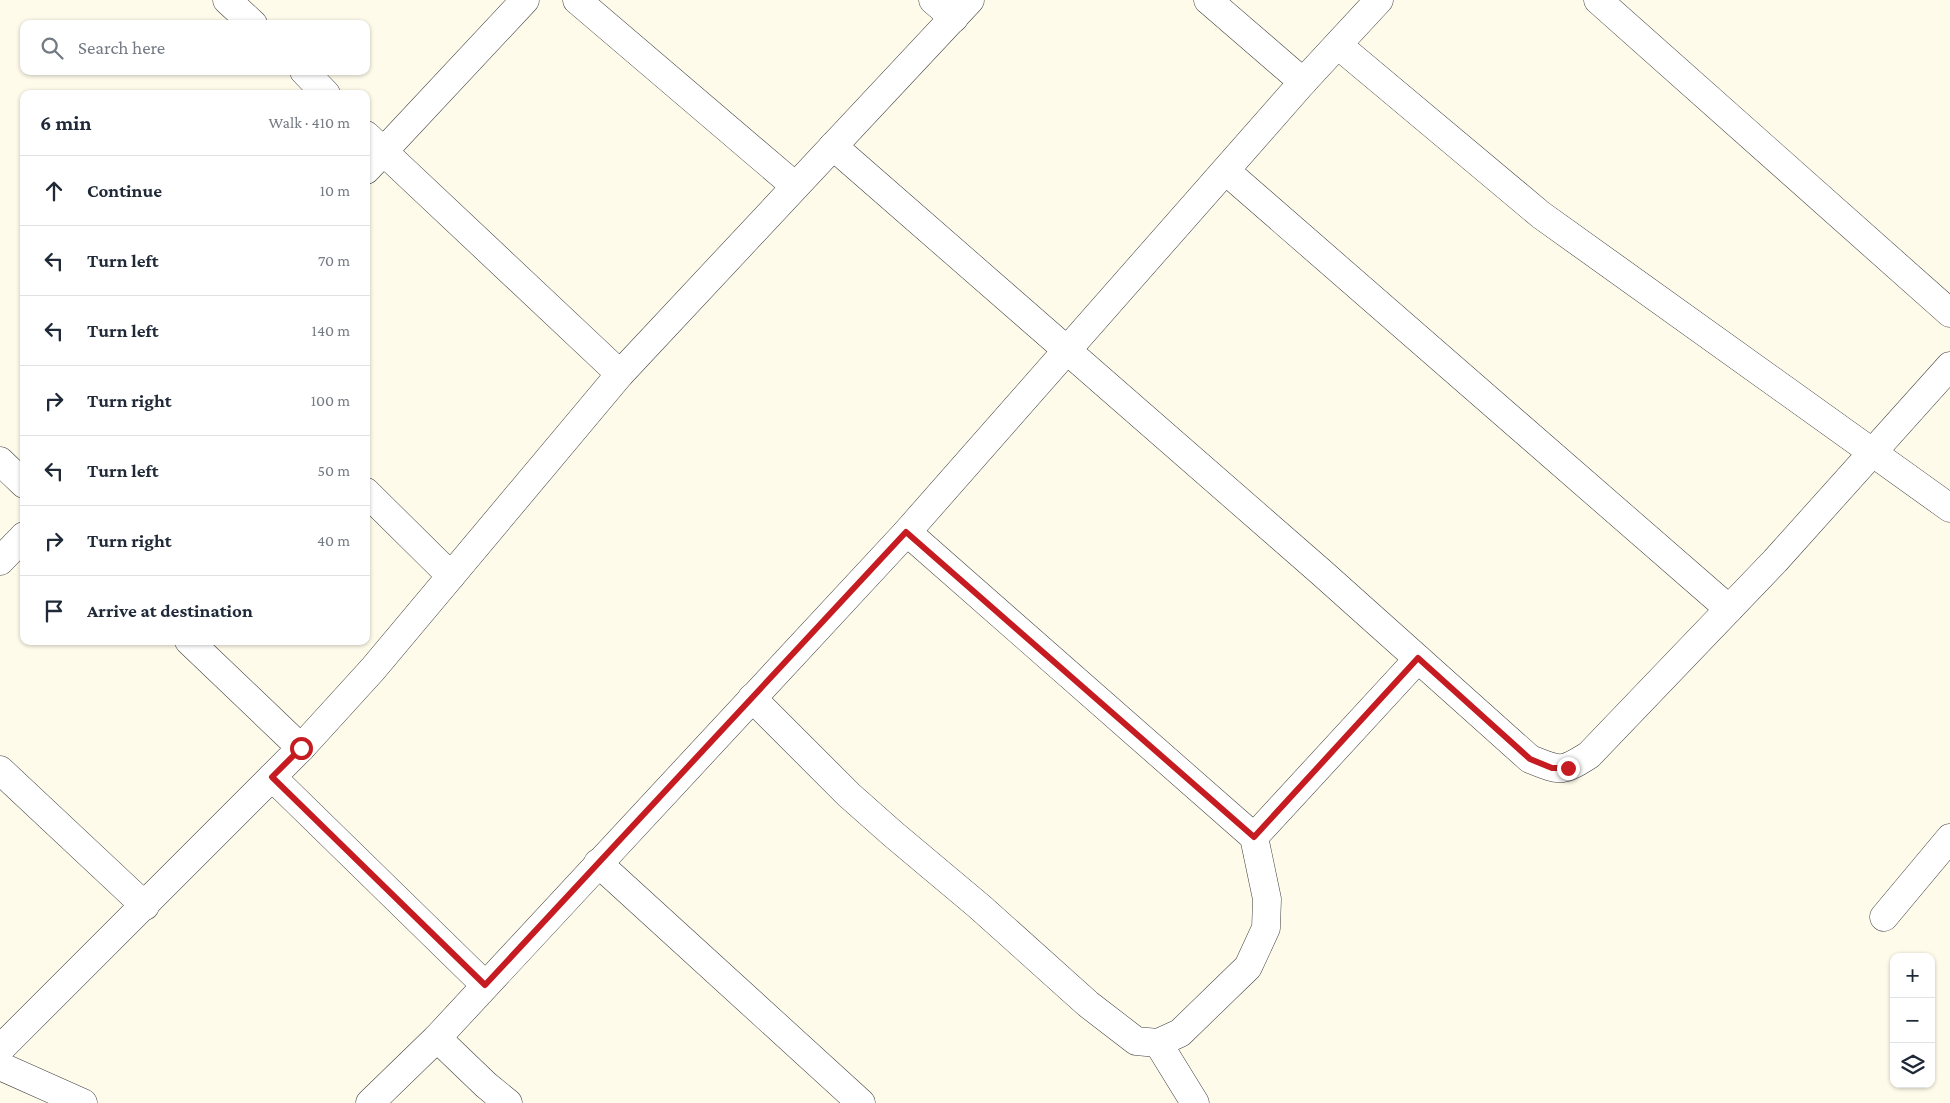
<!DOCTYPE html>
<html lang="en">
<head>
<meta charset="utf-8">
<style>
  :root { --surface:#fff; --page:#f2f2f3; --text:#1f2937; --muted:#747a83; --line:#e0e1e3 }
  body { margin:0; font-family:"Crimson Pro",serif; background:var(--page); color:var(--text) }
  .controls { position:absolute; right:15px; bottom:15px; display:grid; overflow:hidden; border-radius:10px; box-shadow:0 1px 4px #0004 }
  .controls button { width:45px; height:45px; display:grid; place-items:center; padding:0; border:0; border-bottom:1px solid var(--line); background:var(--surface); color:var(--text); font:25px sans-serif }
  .stop { position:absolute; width:15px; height:15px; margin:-11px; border:4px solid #c51b21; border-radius:50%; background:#fff }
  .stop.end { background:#c51b21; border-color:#fff; box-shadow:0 1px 5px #0008 }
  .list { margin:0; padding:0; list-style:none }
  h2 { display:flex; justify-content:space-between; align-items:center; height:65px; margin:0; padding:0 20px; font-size:21px }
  h2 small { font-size:16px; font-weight:400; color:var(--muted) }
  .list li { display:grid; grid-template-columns:32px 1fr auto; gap:15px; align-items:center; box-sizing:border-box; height:70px; padding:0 20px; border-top:1px solid var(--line) }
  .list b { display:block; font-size:19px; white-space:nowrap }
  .list em { font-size:16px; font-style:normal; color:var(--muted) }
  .icon { flex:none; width:28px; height:28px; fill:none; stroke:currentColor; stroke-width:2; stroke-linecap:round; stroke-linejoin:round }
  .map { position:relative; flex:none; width:1950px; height:1103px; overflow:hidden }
  .search { position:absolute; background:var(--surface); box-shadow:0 1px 4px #0004; left:20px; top:20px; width:350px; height:55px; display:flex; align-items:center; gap:12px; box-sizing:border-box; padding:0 18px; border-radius:10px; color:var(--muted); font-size:19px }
  .panel { position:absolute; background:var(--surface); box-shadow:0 1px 4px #0004; left:20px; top:90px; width:350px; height:555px; border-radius:10px }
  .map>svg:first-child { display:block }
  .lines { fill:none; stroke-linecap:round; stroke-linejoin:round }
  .minor-casing { stroke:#3f3f3f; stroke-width:29 }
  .minor { stroke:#fff; stroke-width:28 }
  .route { stroke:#c51b21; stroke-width:6 }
</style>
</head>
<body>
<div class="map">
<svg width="1950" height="1103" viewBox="0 0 1950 1103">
  <rect width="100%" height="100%" fill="#fffbeb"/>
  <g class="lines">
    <!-- minor casing -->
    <g class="minor-casing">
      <g id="minor">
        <path d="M227 0 253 24"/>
        <path d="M577 0 795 186"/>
        <path d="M933 0 954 18"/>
        <path d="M1208 0 1303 82"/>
        <path d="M1598 0 1950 313"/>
        <path d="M1338 45 1541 215 1950 508"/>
        <path d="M304 71 326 94"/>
        <path d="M366 135 620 374"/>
        <path d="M833 146 1321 572 1530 759C1560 771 1561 773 1589 755L1775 561 1950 366"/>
        <path d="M366 170 525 0"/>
        <path d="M1226 171 1729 609"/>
        <path d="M0 461 24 484"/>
        <path d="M366 492 451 576"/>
        <path d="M0 561 24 536"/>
        <path d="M189 641 301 748"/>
        <path d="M752 698 849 795 893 834 980 907 1088 1004 1136 1041 1158 1043 1180 1033 1248 967 1266 928 1267 899 1254 837 907 532"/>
        <path d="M0 770 145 906"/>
        <path d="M272 777 485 985"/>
        <path d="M1254 837 1418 659"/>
        <path d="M598 863 861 1103"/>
        <path d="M1884 917 1950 838"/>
        <path d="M437 1038 486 1085 508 1103"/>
        <path d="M1158 1043 1195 1103"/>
        <path d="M0 1049 301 748 373 669 620 374 970 0"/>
        <path d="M0 1066 83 1103"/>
        <path d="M370 1103 437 1038 907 532 1303 82 1379 0"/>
      </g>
    </g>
    <!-- minor -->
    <use href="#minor" class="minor"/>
  </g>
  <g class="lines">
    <!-- route -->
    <path class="route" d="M301 748 272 777 485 985 906 532 1254 837 1418 658 1530 759 1552 768H1568"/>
  </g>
</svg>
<div class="controls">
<button>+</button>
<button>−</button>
<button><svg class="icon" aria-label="layers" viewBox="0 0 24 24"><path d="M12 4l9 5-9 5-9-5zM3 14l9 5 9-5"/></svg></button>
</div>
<div class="stop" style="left:301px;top:748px"></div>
<div class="stop end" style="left:1568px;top:768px"></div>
<div class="search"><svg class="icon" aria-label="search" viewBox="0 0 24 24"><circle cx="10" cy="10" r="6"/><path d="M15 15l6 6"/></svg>Search here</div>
<section class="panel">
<h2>6 min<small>Walk · 410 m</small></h2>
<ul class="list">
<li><svg class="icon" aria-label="ahead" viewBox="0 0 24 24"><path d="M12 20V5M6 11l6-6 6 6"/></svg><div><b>Continue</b></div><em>10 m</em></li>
<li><svg class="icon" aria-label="left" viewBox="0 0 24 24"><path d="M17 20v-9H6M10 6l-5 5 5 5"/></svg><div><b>Turn left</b></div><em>70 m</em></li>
<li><svg class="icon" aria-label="left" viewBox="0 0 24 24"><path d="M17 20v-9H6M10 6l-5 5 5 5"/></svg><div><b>Turn left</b></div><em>140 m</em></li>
<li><svg class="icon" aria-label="right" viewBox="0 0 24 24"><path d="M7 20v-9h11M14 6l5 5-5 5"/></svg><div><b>Turn right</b></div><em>100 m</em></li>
<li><svg class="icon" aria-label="left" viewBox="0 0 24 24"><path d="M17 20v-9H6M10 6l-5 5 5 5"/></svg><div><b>Turn left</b></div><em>50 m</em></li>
<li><svg class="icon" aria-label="right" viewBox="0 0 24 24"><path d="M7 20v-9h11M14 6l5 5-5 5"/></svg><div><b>Turn right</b></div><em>40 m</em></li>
<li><svg class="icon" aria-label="arrive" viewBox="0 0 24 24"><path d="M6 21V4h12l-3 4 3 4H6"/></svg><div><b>Arrive at destination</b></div></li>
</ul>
</section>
</div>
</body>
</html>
